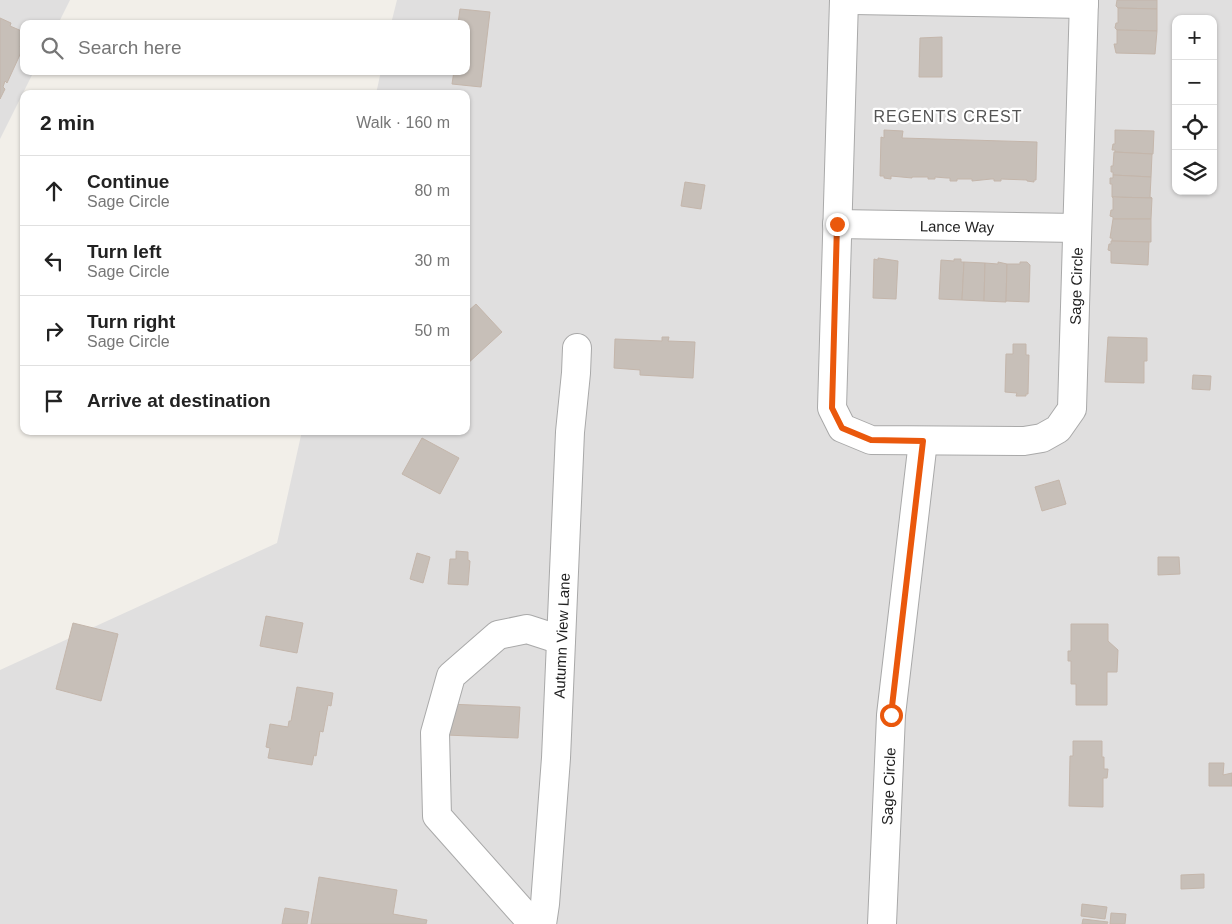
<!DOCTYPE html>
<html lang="en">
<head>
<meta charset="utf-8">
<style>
  :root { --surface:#fff; --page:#f2f2f2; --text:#222; --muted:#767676; --line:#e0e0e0 }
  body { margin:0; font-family:Arial,sans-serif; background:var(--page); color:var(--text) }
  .controls { position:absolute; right:15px; top:15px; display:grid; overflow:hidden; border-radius:10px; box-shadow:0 1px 4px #0004 }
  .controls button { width:45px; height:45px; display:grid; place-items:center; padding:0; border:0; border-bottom:1px solid var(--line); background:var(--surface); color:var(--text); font:25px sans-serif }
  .stop { position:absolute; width:15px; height:15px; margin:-11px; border:4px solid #ea580c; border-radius:50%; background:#fff }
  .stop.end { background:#ea580c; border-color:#fff; box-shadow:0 1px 5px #0008 }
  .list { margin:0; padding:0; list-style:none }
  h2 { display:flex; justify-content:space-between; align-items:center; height:65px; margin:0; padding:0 20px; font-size:21px }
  h2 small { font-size:16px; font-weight:400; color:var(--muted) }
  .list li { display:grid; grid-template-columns:32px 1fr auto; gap:15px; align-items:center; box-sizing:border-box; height:70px; padding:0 20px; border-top:1px solid var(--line) }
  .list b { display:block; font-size:19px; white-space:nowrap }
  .list p { margin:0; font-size:16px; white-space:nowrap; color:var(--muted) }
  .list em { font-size:16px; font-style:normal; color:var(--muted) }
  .icon { flex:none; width:28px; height:28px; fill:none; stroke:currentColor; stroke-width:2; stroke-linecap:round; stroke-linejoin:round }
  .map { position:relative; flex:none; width:1232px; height:924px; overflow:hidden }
  .search { position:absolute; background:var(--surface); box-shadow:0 1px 4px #0004; left:20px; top:20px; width:450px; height:55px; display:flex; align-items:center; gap:12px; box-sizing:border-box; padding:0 18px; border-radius:10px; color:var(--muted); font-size:19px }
  .panel { position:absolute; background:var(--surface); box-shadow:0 1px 4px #0004; left:20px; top:90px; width:450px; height:345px; border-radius:10px }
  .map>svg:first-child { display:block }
  .residential { fill:#e0dfdf; fill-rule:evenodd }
  .building { fill:#c7bfb8; stroke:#c4b6ab }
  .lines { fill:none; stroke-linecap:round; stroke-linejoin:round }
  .minor-casing { stroke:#a9a9a9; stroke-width:30 }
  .minor { stroke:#fff; stroke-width:28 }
  .route { stroke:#ea580c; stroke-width:6 }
  .labels { text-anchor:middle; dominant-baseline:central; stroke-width:4.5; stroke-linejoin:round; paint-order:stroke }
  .street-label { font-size:15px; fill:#222; stroke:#fff }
  .neighbourhood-label { font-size:16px; letter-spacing:1px; fill:#555; stroke:#fff }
</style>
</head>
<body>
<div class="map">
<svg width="1232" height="924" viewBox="0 0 1232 924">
  <rect width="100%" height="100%" fill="#f2efe9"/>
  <!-- residential -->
  <g class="residential">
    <path d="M0 0H70L58 24H24V71H34L0 139Z"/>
    <path d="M397 0H1232V924H0V670L277 543 302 431H466V94H376L381 71H466V24H391ZM1176 19H1213V191H1176Z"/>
  </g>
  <!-- building -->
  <g class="building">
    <path d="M1117 0H1157V9L1118 8 1116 6Z"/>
    <path d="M1118 8 1157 9V31L1117 30 1115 28 1116 23H1118Z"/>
    <path d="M460 9 490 12 481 87 452 84 454 71H466V24H458Z"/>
    <path d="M0 18 11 23 10 26 24 32V39L20 47 23 48 7 83 5 81 3 87 5 89 0 99Z"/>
    <path d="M1117 30 1157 31 1155 54 1116 53 1114 44H1117Z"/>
    <path d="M942 37V77H919L920 38Z"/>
    <path d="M884 130 903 131 902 138 1037 142 1036 180H1034V182L1027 181V180L1001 179V181H994V179H991L972 181V179H957V181H950V178H947L935 177V179H928V177H912V178L891 176V179L884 178V176H880L881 137 884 138Z"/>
    <path d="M1115 130 1154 131 1153 154 1115 152V150H1112L1113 144H1115Z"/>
    <path d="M1114 152 1152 154 1151 177 1113 175V172H1111V166H1113Z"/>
    <path d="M1113 175 1151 177 1150 197 1152 198 1112 197V184H1110V178H1113Z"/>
    <path d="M685 182 705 185 701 209 681 206Z"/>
    <path d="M1112 197 1152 198 1151 219H1113V217L1110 216 1111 210H1113V197Z"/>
    <path d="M1113 219H1151V242L1112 241V238H1110Z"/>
    <path d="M1111 241 1149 242 1148 265 1111 263V251L1108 250 1109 244H1111Z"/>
    <path d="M878 258 898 261 896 299 873 298 874 259 878 260Z"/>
    <path d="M954 259H961V262H964L962 300 939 299 941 260 954 261Z"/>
    <path d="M964 262 985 263 984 301 962 300Z"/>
    <path d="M998 262 1007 264 1006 302 984 301 985 263 998 264Z"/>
    <path d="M1020 262H1027L1030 265 1029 302 1006 301 1007 264H1020Z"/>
    <path d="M476 304 502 332 466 365V313Z"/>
    <path d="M662 337H669L668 341 695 342 693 378 640 375V370L614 368 615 339 662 341Z"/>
    <path d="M1108 337 1147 338V361H1144V383L1105 382Z"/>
    <path d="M1013 344H1026V355H1029L1028 394H1026V396H1016L1017 393 1005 392 1006 354H1013Z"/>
    <path d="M1193 375 1211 376 1210 390 1192 389Z"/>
    <path d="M422 438 459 458 440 494 402 474Z"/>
    <path d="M1059 480 1066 504 1042 511 1035 487Z"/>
    <path d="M456 551 468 552V560L470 561 468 585 448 584 450 559H456Z"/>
    <path d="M417 553 430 557 423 583 410 579Z"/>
    <path d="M1158 557H1179L1180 574 1158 575Z"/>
    <path d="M266 616 303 623 297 653 260 646Z"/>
    <path d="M73 623 118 634 101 701 56 689Z"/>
    <path d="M1071 624H1108V641L1118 650 1117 672H1107V705H1076V684H1071V661H1068V651H1071Z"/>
    <path d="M297 687 333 693 331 706 328 705 323 732 320 731 316 756 314 755 312 765 268 758 270 748 266 747 270 724 288 727 289 721H291Z"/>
    <path d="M448 704 520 707 518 738 446 735Z"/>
    <path d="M1073 741H1102V757H1104V769H1108L1107 778H1103V807L1069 806 1070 756H1073Z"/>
    <path d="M1209 763H1224L1223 775 1232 773V786H1209Z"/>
    <path d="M1204 874V888L1181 889V875Z"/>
    <path d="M319 877 397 890 393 914 427 920 426 924H311Z"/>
    <path d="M1082 904 1107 907 1105 919 1081 916Z"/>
    <path d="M285 908 309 912 307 924H282Z"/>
    <path d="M1111 913 1126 914 1125 924H1110Z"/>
    <path d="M1083 919 1108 922 1107 924H1082Z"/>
  </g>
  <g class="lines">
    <!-- minor casing -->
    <g class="minor-casing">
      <g id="minor">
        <path id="s1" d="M844 0 832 408 842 428 871 440 1024 441 1042 438 1058 429 1072 409 1084 0"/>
        <path d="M853 0 1084 4"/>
        <path id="s2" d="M837 224 1077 228"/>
        <path d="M533 924 437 816 435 733 451 676 498 635 527 629 561 640"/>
        <path id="s3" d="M542 924 545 904 556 758 570 432 576 373 577 348"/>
        <path id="s4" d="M882 924 891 715 923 441"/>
      </g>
    </g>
    <!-- minor -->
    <use href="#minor" class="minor"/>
  </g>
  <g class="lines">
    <!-- route -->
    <path class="route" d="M837 224 832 408 842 428 871 440 923 441 891 715"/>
  </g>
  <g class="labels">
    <!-- street labels -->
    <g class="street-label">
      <text stroke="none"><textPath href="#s2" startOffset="120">Lance Way</textPath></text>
      <text stroke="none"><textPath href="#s1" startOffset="799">Sage Circle</textPath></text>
      <text stroke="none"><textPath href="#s3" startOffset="289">Autumn View Lane</textPath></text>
      <text stroke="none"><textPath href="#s4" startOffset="138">Sage Circle</textPath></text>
    </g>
    <!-- neighbourhood labels -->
    <g class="neighbourhood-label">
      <text x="948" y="116">REGENTS CREST</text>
    </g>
  </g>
</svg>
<div class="controls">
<button>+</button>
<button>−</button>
<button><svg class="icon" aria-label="locate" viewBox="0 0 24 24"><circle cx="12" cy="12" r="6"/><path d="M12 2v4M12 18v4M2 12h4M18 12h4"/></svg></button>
<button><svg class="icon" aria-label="layers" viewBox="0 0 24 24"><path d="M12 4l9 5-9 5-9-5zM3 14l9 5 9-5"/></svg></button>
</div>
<div class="stop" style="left:891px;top:715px"></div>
<div class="stop end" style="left:837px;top:224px"></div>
<div class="search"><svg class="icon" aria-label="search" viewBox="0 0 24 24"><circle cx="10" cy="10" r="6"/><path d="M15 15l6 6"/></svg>Search here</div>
<section class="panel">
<h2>2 min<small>Walk · 160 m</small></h2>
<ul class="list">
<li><svg class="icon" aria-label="ahead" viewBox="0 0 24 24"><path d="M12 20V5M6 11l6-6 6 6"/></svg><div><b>Continue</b><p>Sage Circle</p></div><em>80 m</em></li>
<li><svg class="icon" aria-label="left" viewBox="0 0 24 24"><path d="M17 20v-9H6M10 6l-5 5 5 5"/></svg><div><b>Turn left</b><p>Sage Circle</p></div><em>30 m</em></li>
<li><svg class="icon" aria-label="right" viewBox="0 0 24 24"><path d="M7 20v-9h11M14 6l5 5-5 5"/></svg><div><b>Turn right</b><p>Sage Circle</p></div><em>50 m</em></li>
<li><svg class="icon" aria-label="arrive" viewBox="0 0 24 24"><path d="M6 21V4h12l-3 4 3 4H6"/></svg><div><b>Arrive at destination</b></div></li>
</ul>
</section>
</div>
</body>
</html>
